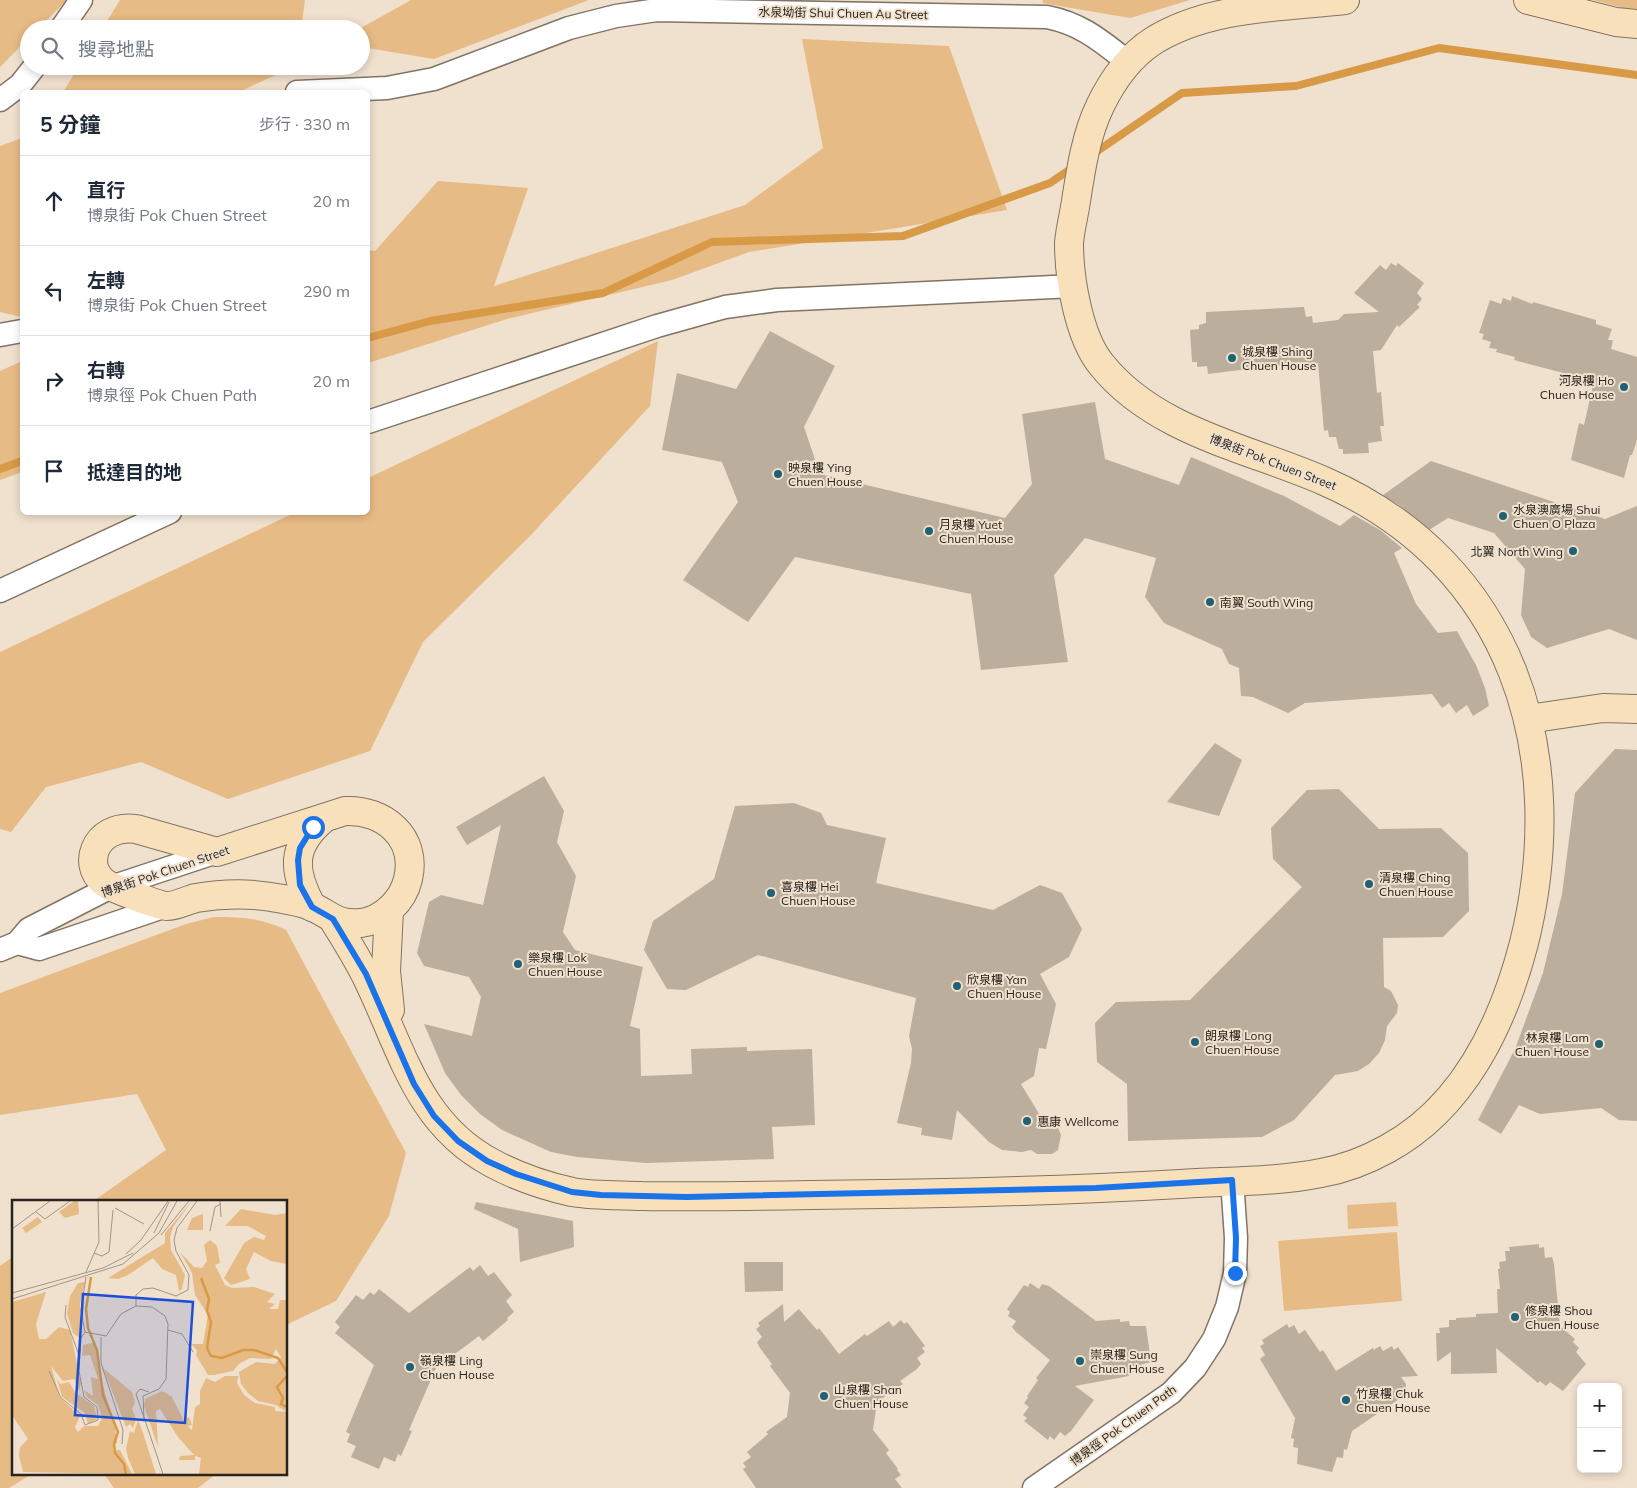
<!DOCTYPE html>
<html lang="zh-TW">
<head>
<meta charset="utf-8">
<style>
  :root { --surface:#fff; --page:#f2f2f3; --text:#1f2937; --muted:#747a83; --line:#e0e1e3 }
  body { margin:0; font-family:Mulish,"Noto Sans TC",sans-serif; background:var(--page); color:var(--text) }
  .controls { position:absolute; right:15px; bottom:15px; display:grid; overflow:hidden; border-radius:8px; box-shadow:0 2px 8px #0003 }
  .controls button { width:45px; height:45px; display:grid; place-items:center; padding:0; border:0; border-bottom:1px solid var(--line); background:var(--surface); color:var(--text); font:25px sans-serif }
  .stop { position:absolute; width:15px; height:15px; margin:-11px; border:4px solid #1a73e8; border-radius:50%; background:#fff }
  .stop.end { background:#1a73e8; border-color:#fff; box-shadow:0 1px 5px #0008 }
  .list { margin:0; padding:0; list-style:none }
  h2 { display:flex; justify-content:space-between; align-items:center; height:65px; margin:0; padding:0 20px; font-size:21px }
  h2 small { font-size:16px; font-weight:400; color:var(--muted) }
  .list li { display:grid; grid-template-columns:32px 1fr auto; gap:15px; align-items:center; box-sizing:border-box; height:90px; padding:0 20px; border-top:1px solid var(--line) }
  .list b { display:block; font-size:19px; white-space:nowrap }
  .list p { margin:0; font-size:16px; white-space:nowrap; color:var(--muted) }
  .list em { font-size:16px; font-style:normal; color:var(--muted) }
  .icon { flex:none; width:28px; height:28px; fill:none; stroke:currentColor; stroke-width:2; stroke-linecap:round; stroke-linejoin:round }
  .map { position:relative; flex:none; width:1637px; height:1488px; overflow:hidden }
  .search { position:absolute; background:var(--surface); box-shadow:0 2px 8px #0003; left:20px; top:20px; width:350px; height:55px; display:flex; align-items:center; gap:12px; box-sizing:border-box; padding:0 18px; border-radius:28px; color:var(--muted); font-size:19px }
  .panel { position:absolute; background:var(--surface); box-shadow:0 2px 8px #0003; left:20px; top:90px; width:350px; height:425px; border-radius:8px }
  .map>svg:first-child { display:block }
  .green { fill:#e7bb85 }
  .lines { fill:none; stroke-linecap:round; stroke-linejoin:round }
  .stream { stroke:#d89a47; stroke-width:8 }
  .building { fill:#bcae9d }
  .street-casing { stroke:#817464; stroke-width:25 }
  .secondary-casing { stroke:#817464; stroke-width:30 }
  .street { stroke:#fff; stroke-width:22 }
  .secondary { stroke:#f8e1ba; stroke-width:28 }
  .route { stroke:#1a73e8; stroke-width:6 }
  .poi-dot { fill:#206275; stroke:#f0e0ce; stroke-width:2 }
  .labels { text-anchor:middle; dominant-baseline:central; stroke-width:4; stroke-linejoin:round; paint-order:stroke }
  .street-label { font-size:12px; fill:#29241d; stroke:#f0e0ce }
  .poi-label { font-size:12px; fill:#29241d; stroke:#f0e0ce; text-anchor:start }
  .inset-river { fill:none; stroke:#d89a47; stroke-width:2.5 }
  .inset-road { fill:none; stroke:#a09587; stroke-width:1 }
  .view { fill:#1d4ed8; fill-opacity:0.15; stroke:#1d4ed8; stroke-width:2.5 }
  .inset-edge { fill:none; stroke:#29241d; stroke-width:2.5 }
</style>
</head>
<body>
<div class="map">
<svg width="1637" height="1488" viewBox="0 0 1637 1488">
  <rect width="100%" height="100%" fill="#f0e0ce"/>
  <!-- green -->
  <g class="green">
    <path d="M0 0H67L38 29H29V38L0 67Z"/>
    <path d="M120 0H305L301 29H102Z"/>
    <path d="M411 0H589L434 59 361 47V29H359Z"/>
    <path d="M1043 0H1190L1130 18 1042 3Z"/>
    <path d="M1593 0H1637V9H1628Z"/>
    <path d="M802 39 949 46 1007 210 749 252 672 280 507 319 368 363V250L375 251 438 181 528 188 494 286 745 205 823 148Z"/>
    <path d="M79 66H295L239 92H63Z"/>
    <path d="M22 138V316L21 317 0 312V146Z"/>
    <path d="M658 341 650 406 530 536 423 642 370 751 228 799 141 762 46 787 11 832 0 829V652L294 513 368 512V478Z"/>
    <path d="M22 361V472L0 480V371Z"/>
    <path d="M214 917C240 917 263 918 286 930L406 1153 389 1216 336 1301 286 1325V1202H92L166 1150 137 1094 0 1115V993L186 924Z"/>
    <path d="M1396 1202 1398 1226 1348 1229 1347 1205Z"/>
    <path d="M1397 1232 1402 1301 1284 1311 1278 1241Z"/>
    <path d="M14 1256V1474H32L9 1488H0V1266Z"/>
    <path d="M104 1474H216L198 1488H114Z"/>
  </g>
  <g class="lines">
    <!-- stream -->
    <g class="stream">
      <path d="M1093 154 1182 93 1296 86 1439 48 1637 75"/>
      <path d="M368 338 430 321 603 293 712 242 903 236 1050 183 1075 166"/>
      <path d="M0 469 22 461"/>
    </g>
  </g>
  <!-- building -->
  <g class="building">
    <path d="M1391 263 1396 266 1398 263 1424 283 1417 293 1422 299 1417 305 1420 307 1399 327 1397 325 1381 350 1373 351 1377 393 1381 392 1384 426H1380L1382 441 1368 443 1369 453 1343 454V449H1339L1336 437H1329L1328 430 1324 431 1318 363 1273 366 1208 374 1207 366 1197 367V362H1192L1190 330 1199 329V325L1206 323V312L1304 307 1306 317 1312 316 1313 323 1338 320 1344 314 1379 312 1354 293 1380 265 1386 270Z"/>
    <path d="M1512 296 1532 304 1533 302 1596 320V324L1612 329 1608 340H1613L1611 349 1637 357V440L1632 455H1630L1624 478 1571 460 1579 423 1584 425 1594 381 1514 360 1515 357 1496 352 1497 349 1489 348 1491 342 1482 339 1484 334 1479 333 1490 300 1501 304 1503 298 1511 301Z"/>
    <path d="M770 331 835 366 804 427 820 474 1005 518 1032 484 1022 414 1095 402 1105 459 1179 485 1191 457 1284 496 1340 526 1354 515 1380 530 1402 548 1394 553 1416 604 1438 633 1457 631 1476 665 1485 688 1489 706 1473 716 1467 705 1456 713 1449 703 1442 708 1432 694 1305 703 1288 713 1253 697 1241 696 1239 668 1229 664 1222 649 1164 623 1145 597 1156 558 1085 538 1054 575 1068 662 981 670 971 594 795 557 748 622 683 580 738 502 722 462 662 450 677 373 736 389Z"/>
    <path d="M1431 461 1605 519 1637 506V640L1609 629 1547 648 1531 637 1521 615 1525 569 1494 533 1448 518 1429 530 1399 505 1383 495Z"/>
    <path d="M1215 743 1242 760 1219 816 1167 802Z"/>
    <path d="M1615 749 1637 750V1121L1619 1120 1601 1108 1540 1114 1519 1105 1501 1134 1478 1120 1515 1049 1543 973 1562 894 1575 793Z"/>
    <path d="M544 776 564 811 557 842 576 876 563 932 575 950 643 967 630 1026 640 1029 641 1076 692 1074 691 1049 747 1047V1051L812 1049 815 1125 772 1127 774 1159 646 1163 577 1157 551 1152 502 1130 480 1114 461 1095 445 1073 424 1024 472 1036 481 997 469 977 424 966 417 953 429 902 441 895 483 905 501 825 467 845 456 827Z"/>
    <path d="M1339 789 1379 829 1441 828 1468 853 1469 911 1443 937 1383 938 1384 987 1391 991 1398 1005 1397 1013 1387 1026 1385 1040 1379 1053 1369 1064 1358 1071 1335 1075 1294 1120 1262 1137 1128 1141 1127 1084 1097 1062 1095 1023 1116 1002 1190 1000 1302 887 1273 859 1271 828 1307 790Z"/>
    <path d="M794 803 821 813 827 825 886 838 876 883 993 910 1040 885 1062 893 1082 929 1069 957 1040 974 1056 1004 1046 1049 1039 1048 1034 1076 1021 1084 1044 1122 1058 1128 1061 1135 1058 1150 1052 1154H1037L1031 1150 1022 1152 1002 1150 989 1142 957 1110 952 1140 921 1135 922 1128 897 1123 911 1063 912 1049 909 1036 916 998 758 955 686 990 667 989 644 950 653 921 714 879 735 806Z"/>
    <path d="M476 1202 573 1221 574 1247 520 1262 518 1229 474 1209Z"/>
    <path d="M1539 1244V1248L1544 1247 1545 1258 1552 1257 1554 1264 1560 1326 1575 1339 1573 1342 1579 1348 1576 1352 1586 1364 1563 1391 1550 1382 1546 1386 1540 1381 1538 1383 1496 1348 1497 1373 1451 1374V1352L1437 1362 1436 1333H1440L1439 1328 1449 1327V1320H1456V1318L1476 1317V1314L1498 1313 1497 1289H1500L1498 1269H1500L1499 1262 1506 1261 1505 1251H1510L1509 1247Z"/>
    <path d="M744 1262H783V1291L745 1292Z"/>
    <path d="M480 1265 488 1276 494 1272 512 1295 506 1301 514 1312 507 1318 508 1320 483 1341 479 1336 436 1368 409 1430 412 1431 401 1456 398 1454 395 1462 384 1457 379 1469 351 1457 356 1446 347 1442 350 1434 346 1432 374 1365 335 1333 340 1327 335 1322 356 1295 363 1300 370 1292 374 1295 379 1289 409 1313 470 1267 473 1271Z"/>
    <path d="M1030 1283 1039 1289 1042 1284 1049 1286 1096 1321 1120 1319V1322L1129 1321 1130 1326H1146L1151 1362 1136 1366 1137 1371 1128 1373 1129 1376 1075 1386 1094 1400 1071 1431 1065 1436 1060 1432 1054 1440 1050 1436 1048 1440 1024 1421 1027 1418 1023 1415 1029 1407 1024 1403 1028 1398 1027 1396 1038 1380 1036 1378 1050 1360 1016 1332 1012 1327 1016 1321 1008 1316 1010 1312 1007 1309 1024 1285 1028 1287Z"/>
    <path d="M783 1304 784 1322 799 1309 817 1330 819 1328 839 1354 865 1334 867 1336 889 1321 893 1327 901 1320 904 1324 907 1322 925 1346 922 1348 925 1352 917 1358 921 1364 917 1369 900 1381 903 1384 877 1402 873 1430 889 1450 886 1453 898 1469 897 1470 901 1475 895 1479 902 1488H756L743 1469 746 1467 743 1463 751 1457 747 1452 768 1434 766 1432 787 1417 790 1393 770 1366 772 1364 760 1348 757 1342 762 1337 756 1329 760 1326 758 1323Z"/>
    <path d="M1287 1324 1289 1328 1294 1325 1299 1334 1305 1330 1320 1352 1323 1350 1336 1371 1373 1348 1374 1350 1380 1346 1383 1351 1392 1346 1394 1350 1398 1347 1418 1376 1401 1377 1406 1384 1405 1395 1352 1431 1347 1450 1344 1449 1343 1458 1337 1457 1332 1472 1297 1464 1298 1448 1293 1447 1294 1439 1291 1438 1295 1418 1260 1359 1265 1355 1260 1346 1264 1344 1262 1340Z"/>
  </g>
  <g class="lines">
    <!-- street casing -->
    <g class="street-casing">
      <g id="street">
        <path d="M61 29 81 0"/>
        <path d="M297 92 387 88 434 79 569 28 616 16 657 10 1047 17C1082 24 1101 41 1128 62"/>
        <path d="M0 100 20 85 35 66"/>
        <path d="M0 335 22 331"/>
        <path d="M368 422 657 326 725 307 777 300 1074 286"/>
        <path d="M0 591 170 512"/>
        <path d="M17 943 39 949 166 906"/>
        <path d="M0 950 17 943 29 929 111 887 217 852"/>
        <path d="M1034 1488 1171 1393 1195 1368 1214 1339 1227 1307 1235 1273 1236 1238 1232 1180"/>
      </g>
    </g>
    <!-- secondary casing -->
    <g class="secondary-casing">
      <g id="secondary">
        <path d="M1528 0 1616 22 1637 24"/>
        <path d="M1528 719 1603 708 1637 709"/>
        <path d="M345 811C383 809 418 837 408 879 403 901 383 920 361 923 338 925 333 917 315 908 307 903 293 901 283 899 254 893 225 893 196 898 187 900 177 906 167 906 160 906 118 890 110 886 78 870 94 823 136 829L217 852Z"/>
        <path d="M312 907C293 872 290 847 323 819"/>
        <path d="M389 910 386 971 390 1010"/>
        <path d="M333 919C345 939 358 959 368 980 402 1050 418 1124 492 1163 516 1176 545 1186 572 1192 595 1196 619 1195 642 1196 699 1197 756 1196 812 1195 935 1194 1058 1191 1180 1184 1226 1181 1276 1182 1321 1173 1344 1169 1367 1160 1387 1149 1463 1108 1503 1024 1524 943 1571 753 1513 563 1324 481 1249 448 1155 432 1101 364 1079 337 1069 279 1069 243 1070 230 1074 215 1076 201 1081 169 1086 135 1100 106 1112 81 1130 56 1153 41 1209 6 1282 7 1345 0"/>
      </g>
    </g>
    <!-- street -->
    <use href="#street" class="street"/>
    <!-- secondary -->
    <use href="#secondary" class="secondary"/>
  </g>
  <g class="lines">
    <!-- route -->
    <path class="route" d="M313 827 300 848 298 860 300 885 312 907 333 919 366 974 414 1084 434 1116 458 1141 487 1161 516 1174 572 1192 601 1195 687 1197 1096 1188 1232 1180 1236 1238 1235 1273"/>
  </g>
  <!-- markers -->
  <g class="poi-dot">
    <circle cx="1232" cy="358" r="5"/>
    <circle cx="1624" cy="387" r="5"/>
    <circle cx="778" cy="474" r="5"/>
    <circle cx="1503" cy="516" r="5"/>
    <circle cx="929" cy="531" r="5"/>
    <circle cx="1573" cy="551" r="5"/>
    <circle cx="1210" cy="602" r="5"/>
    <circle cx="1369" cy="884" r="5"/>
    <circle cx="771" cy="893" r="5"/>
    <circle cx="518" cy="964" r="5"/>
    <circle cx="957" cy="986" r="5"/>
    <circle cx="1195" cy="1042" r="5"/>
    <circle cx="1599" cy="1044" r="5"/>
    <circle cx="1027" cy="1121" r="5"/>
    <circle cx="1515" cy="1317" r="5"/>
    <circle cx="1080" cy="1361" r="5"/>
    <circle cx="410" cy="1367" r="5"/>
    <circle cx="824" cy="1396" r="5"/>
    <circle cx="1346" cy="1400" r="5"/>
  </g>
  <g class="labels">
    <!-- street labels -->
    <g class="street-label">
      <text transform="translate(843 13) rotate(1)">水泉坳街 Shui Chuen Au Street</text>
      <text transform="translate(1273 462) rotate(21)">博泉街 Pok Chuen Street</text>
      <text transform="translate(165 871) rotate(-19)">博泉街 Pok Chuen Street</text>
      <text transform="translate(1123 1425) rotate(-36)">博泉徑 Pok Chuen Path</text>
    </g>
    <!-- poi labels -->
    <g class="poi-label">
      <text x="1242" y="351">城泉樓 Shing<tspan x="1242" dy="14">Chuen House</tspan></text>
      <text x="1614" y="380" text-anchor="end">河泉樓 Ho<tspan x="1614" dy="14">Chuen House</tspan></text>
      <text x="788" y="467">映泉樓 Ying<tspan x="788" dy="14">Chuen House</tspan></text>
      <text x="1513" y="509">水泉澳廣場 Shui<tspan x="1513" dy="14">Chuen O Plaza</tspan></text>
      <text x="939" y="524">月泉樓 Yuet<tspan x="939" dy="14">Chuen House</tspan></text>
      <text x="1563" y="551" text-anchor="end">北翼 North Wing</text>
      <text x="1220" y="602">南翼 South Wing</text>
      <text x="1379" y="877">清泉樓 Ching<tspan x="1379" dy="14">Chuen House</tspan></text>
      <text x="781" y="886">喜泉樓 Hei<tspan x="781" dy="14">Chuen House</tspan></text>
      <text x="528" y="957">樂泉樓 Lok<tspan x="528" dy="14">Chuen House</tspan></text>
      <text x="967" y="979">欣泉樓 Yan<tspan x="967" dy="14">Chuen House</tspan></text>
      <text x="1205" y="1035">朗泉樓 Long<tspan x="1205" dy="14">Chuen House</tspan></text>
      <text x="1589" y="1037" text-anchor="end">林泉樓 Lam<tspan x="1589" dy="14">Chuen House</tspan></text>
      <text x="1037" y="1121">惠康 Wellcome</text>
      <text x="1525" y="1310">修泉樓 Shou<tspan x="1525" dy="14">Chuen House</tspan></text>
      <text x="1090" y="1354">崇泉樓 Sung<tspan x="1090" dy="14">Chuen House</tspan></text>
      <text x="420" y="1360">嶺泉樓 Ling<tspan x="420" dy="14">Chuen House</tspan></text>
      <text x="834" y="1389">山泉樓 Shan<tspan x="834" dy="14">Chuen House</tspan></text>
      <text x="1356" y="1393">竹泉樓 Chuk<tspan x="1356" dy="14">Chuen House</tspan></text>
    </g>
  </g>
  <!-- overview -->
  <g transform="translate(12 1200)">
    <rect width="275" height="275" fill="#f0e0ce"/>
    <path d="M62 1H66L67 14 53 18 47 12ZM180 1 161 27 158 37 159 50 173 75 170 89 167 91 164 75 150 69 141 58 116 75 106 79 96 78 153 43V33ZM229 9 263 15 275 13V64L259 61 242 52 234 69 238 79 219 85 212 78 232 43 242 37 252 40 254 36 236 26H213ZM191 14V30H175L180 18ZM26 17 30 22 14 33 10 28ZM198 40 205 46 208 63 203 65 213 85 220 88 242 87 263 94 255 102 263 104 257 109H266L268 100H275L273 211 264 205 246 201 236 193 229 184 227 172 244 162 263 164 269 157 264 149 259 159 238 158 227 164 221 171 202 175H196L184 155 185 150 179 144H191L196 115 183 95 180 73 168 52 182 67 190 68 195 61 192 45ZM73 82 68 104V138L61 133 55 113 58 96 66 83ZM34 92 24 124 27 139H34L47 127 58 130 69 183 67 191 62 179 51 181 39 166 48 198 68 216 63 227 66 232 72 226H86L90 218 86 205 75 197 72 190 81 196 79 177 86 179 78 155 70 156 71 145 83 142 89 179 103 227 105 243 101 244V251L108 250 120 274 11 272 7 256 8 247 16 239 0 215V102ZM91 168 120 192 123 202 120 209 124 219 121 228 118 224 114 227ZM213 176H226L225 183 232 195 243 203 263 207V211L275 212V274H187L189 258 183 256V260H167L168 256 182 255 166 237 148 209 144 211 146 247 132 206 133 199 150 191 154 193 160 197 174 225 173 219 177 217 180 225 176 226 180 230 183 207 188 204V191L194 178 203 182ZM45 179 48 184 57 182 63 192 82 206 85 219 76 224 73 213 50 197ZM126 220 131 233 144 274H123L116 258 114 249 118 231 122 233Z" fill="#e7bb85"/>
    <path class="inset-river" d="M79 77 74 109 76 128 85 150 91 195 106 232 102 244 103 253 112 264 114 274M189 78 197 99 195 111 199 122 195 148 199 156 210 158 231 150H242L266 158 275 172M275 176 265 187 271 198 269 204 275 207"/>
    <path class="inset-road" d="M208 1 209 17M103 8 132 24M24 12 33 19 58 1M0 29 38 1M198 31 203 7 209 4M142 33 157 2M149 35 177 1M82 53 90 56 97 52 101 10M114 54 129 40 156 1M74 72 87 42 86 1M0 93 91 68 121 53M0 99 111 64 147 33 165 1M54 105 53 117 68 158M124 106V95L131 89 141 88 164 96 176 90 177 75 164 51 162 40 165 28 185 1M156 130 170 134 181 152M73 132 94 136 109 114 124 106 140 107 153 116 156 124 154 179 147 189 131 196 132 219M73 132 69 110 74 77M89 137V163L111 230 110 244M37 171 49 198 69 214 73 225 86 220 85 207 72 197 67 171 69 138 73 132M137 192 128 189 124 194 138 235M138 235 151 274"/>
    <path class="view" d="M71 94 181 102 173 223 63 215Z"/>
    <rect width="275" height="275" class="inset-edge"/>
  </g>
</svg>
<div class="controls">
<button>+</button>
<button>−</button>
</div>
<div class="stop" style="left:313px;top:827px"></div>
<div class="stop end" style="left:1235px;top:1273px"></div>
<div class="search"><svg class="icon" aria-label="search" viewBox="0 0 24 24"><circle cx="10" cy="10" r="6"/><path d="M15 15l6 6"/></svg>搜尋地點</div>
<section class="panel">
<h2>5 分鐘<small>步行 · 330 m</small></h2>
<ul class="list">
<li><svg class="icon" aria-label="ahead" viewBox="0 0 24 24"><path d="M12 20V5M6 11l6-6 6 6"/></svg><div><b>直行</b><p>博泉街 Pok Chuen Street</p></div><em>20 m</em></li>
<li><svg class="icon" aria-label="left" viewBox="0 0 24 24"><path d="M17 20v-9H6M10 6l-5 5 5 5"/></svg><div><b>左轉</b><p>博泉街 Pok Chuen Street</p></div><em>290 m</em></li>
<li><svg class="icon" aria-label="right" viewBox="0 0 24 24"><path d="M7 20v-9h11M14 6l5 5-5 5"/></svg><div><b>右轉</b><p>博泉徑 Pok Chuen Path</p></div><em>20 m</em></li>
<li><svg class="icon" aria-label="arrive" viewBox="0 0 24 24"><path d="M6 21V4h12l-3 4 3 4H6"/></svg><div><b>抵達目的地</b></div></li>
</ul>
</section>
</div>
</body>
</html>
